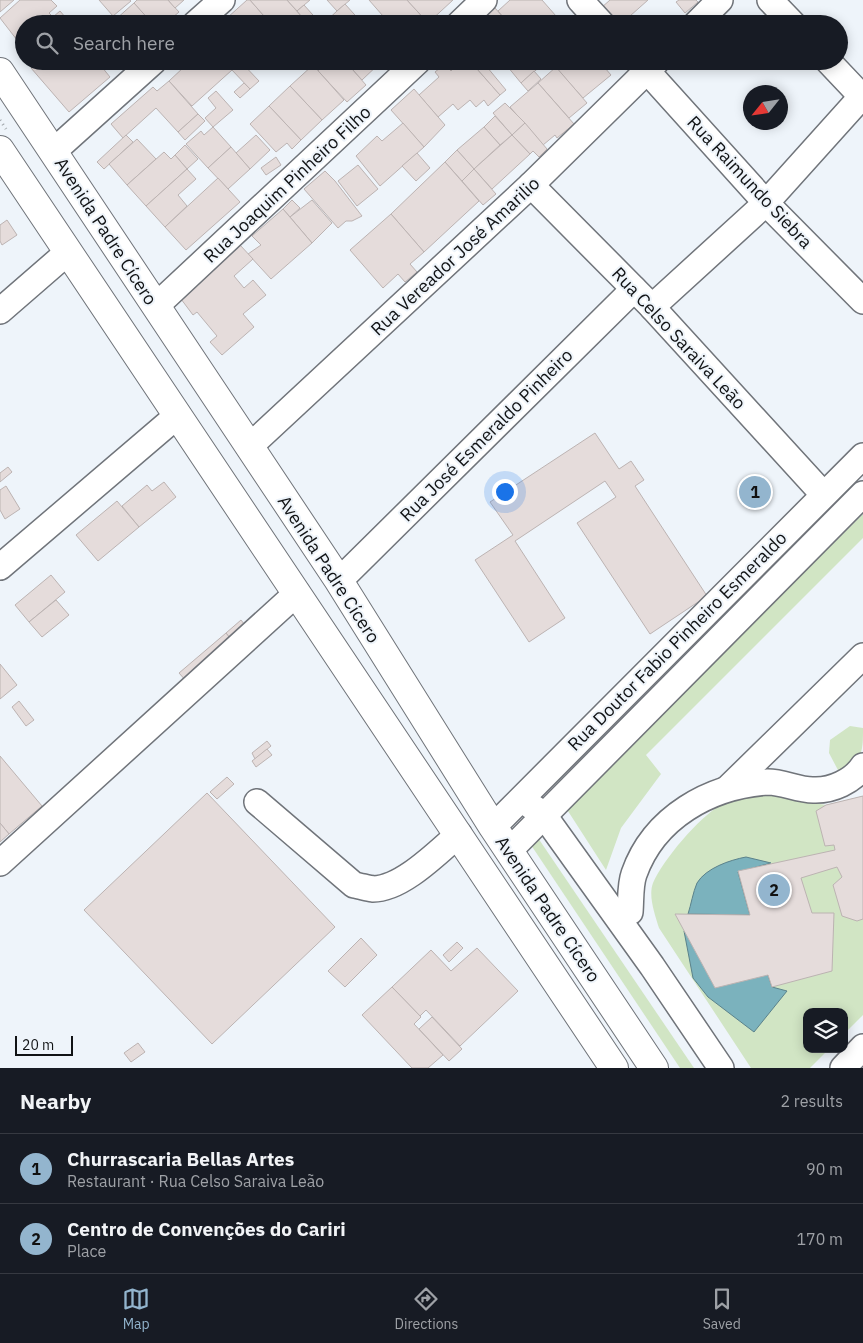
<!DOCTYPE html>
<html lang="en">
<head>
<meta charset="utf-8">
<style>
  :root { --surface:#171b24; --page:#20242c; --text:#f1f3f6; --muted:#9ea1a6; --line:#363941; --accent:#93b5ce }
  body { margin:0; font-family:"IBM Plex Sans",sans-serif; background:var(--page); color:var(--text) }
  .controls { position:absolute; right:15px; bottom:15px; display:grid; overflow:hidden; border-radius:10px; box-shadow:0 2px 12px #0003 }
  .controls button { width:45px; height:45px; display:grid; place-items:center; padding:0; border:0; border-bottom:1px solid var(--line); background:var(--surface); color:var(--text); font:25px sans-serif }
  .compass { position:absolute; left:743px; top:85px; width:45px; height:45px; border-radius:50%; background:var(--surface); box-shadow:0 2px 12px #0003; rotate:240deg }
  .scale { position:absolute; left:15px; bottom:12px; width:58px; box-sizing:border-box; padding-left:5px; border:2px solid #111315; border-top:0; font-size:14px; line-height:18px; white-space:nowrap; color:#111315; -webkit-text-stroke:4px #eef4fa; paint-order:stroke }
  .you { position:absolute; left:504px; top:491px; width:18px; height:18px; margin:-12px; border:4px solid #fff; border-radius:50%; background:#1a73e8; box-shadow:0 0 0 8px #1a73e833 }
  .badge { display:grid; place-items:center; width:32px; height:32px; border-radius:50%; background:var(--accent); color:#111; font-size:16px; font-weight:700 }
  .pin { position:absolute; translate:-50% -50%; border:2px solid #fff; box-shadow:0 1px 5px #0006 }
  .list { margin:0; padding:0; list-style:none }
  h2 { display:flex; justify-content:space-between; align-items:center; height:65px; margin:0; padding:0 20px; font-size:21px }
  h2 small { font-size:16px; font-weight:400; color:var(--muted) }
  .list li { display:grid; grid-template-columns:32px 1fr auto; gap:15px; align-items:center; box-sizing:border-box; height:70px; padding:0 20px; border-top:1px solid var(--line) }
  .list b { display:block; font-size:19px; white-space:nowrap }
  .list p { margin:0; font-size:16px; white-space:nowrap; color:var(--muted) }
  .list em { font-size:16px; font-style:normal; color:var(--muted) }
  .icon { flex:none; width:28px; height:28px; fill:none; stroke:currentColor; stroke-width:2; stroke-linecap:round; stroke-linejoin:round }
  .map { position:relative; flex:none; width:863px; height:1068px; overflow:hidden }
  .search { position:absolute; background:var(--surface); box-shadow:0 2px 12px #0003; left:15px; right:15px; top:15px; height:55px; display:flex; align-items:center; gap:12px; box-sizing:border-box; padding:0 18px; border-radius:28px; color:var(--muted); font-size:19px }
  .sheet { height:205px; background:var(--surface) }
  nav { display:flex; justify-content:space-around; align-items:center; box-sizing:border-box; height:70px; border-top:1px solid var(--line); background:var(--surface); font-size:14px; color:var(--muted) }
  nav a { display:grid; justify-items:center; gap:2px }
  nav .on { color:var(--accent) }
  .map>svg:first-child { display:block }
  .green { fill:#d1e5c4 }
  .water { fill:#7bb2bd; stroke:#5b828b }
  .building { fill:#e5dcdb; stroke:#bcb3b2 }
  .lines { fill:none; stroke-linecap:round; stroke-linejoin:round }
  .minor-casing { stroke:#70747a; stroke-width:28 }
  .highway-casing { stroke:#70747a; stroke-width:30 }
  .path { stroke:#a1a6aa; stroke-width:3; stroke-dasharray:1 4; stroke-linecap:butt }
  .minor { stroke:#fff; stroke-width:25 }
  .highway { stroke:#fff; stroke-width:28 }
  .labels { text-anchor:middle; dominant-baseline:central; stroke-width:4; stroke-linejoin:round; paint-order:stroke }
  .street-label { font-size:18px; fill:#111315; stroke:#eef4fa }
</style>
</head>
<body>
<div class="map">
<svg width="863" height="1068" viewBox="0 0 863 1068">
  <rect width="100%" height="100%" fill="#eef4fa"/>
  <!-- green -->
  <g class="green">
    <path d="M863 514V538L646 755 661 774 621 828 606 870 566 808Z"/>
    <path d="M850 726 863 728C863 755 862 759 839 772L829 753 830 740Z"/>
    <path d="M777 793 803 801 826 805 863 796V1015L844 1034V1012H807V1049H829L810 1068H751L659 928C655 915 648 896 653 883 663 860 699 817 721 805 737 797 760 795 777 793Z"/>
    <path d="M536 835 694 1068H680L531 845Z"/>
  </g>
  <!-- water -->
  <g class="water">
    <path d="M746 857 771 863 738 872 750 915 688 914C691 905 693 892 697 883 706 868 730 860 746 857Z"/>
    <path d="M684 931 768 975 772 987 787 991 754 1032 708 997 693 978Z"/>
  </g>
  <!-- building -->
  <g class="building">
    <path d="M0 0H14L0 12Z"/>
    <path d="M20 0H51L57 6 49 13 53 17 60 11 71 24H24V34L17 40 0 18Z"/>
    <path d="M99 0H130L131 1 113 16Z"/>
    <path d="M137 0H168L179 12 165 24H152L134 3Z"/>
    <path d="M168 0H184L175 8Z"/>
    <path d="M247 0H250L271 24H232L227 18Z"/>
    <path d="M250 0H287L302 17 294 24H271Z"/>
    <path d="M287 0H310L297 11Z"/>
    <path d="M327 0H350L337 11Z"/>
    <path d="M369 0H407L428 23 390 24Z"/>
    <path d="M407 0H453L428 23Z"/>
    <path d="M510 0H542L563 24H509L498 11Z"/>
    <path d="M610 0H648L621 24H616L601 8Z"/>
    <path d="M679 0H696L698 2 685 13 676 2Z"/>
    <path d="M134 3 151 22 119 24 115 20Z"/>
    <path d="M345 4 363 24H323L337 11Z"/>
    <path d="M304 5 321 24H308L302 17 297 11Z"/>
    <path d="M495 8 509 24H477Z"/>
    <path d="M39 61H97L110 77 69 112 31 68Z"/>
    <path d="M179 61H225L232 70 192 106 169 81 184 67Z"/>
    <path d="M240 61 259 81 250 89 231 69Z"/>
    <path d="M328 61H345L366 85 347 102 318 71Z"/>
    <path d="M345 61H381V62L362 80Z"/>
    <path d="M461 61H470L500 95 488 106 484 100 476 107 470 100 458 110 453 104 438 117 419 95 439 77 435 72 445 64 451 71Z"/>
    <path d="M470 61H482L506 90 500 95Z"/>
    <path d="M503 61H541L543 64 521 83Z"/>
    <path d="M550 61H599L611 75 583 98Z"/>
    <path d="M313 65 344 100 322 120 290 86Z"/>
    <path d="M556 67 587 103 569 118 538 83Z"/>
    <path d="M534 71 541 79 528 91 521 83Z"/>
    <path d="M169 81 198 114 178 132 156 108 123 138 111 124 153 87 157 91Z"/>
    <path d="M244 83 250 89 240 98 234 92Z"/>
    <path d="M538 83 574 124 557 138 555 135 543 145 510 107Z"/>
    <path d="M290 86 322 120 301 140 269 106Z"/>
    <path d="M414 89 445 125 424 147 391 110Z"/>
    <path d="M216 91 233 110 213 127 205 118 216 108 208 98Z"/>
    <path d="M505 103 525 123 512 135 493 113Z"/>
    <path d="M269 106 301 140 292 149 287 143 276 152 250 124Z"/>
    <path d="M198 114 205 121 185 140 178 132Z"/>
    <path d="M495 116 512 135 500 145 484 127Z"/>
    <path d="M403 123 424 147 380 186 356 156 377 136 382 141Z"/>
    <path d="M525 123 547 149 539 157 533 151 530 154 512 135Z"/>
    <path d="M213 127 231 147 208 168 186 144 201 131 204 135Z"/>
    <path d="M484 127 500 145 474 169 457 150Z"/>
    <path d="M126 135 133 142 104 169 97 162Z"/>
    <path d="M256 135 270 150 250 169 236 153Z"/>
    <path d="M512 135 530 154 492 189 474 169Z"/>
    <path d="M137 139 156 159 127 185 109 164Z"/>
    <path d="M185 145 198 159 187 169 175 155Z"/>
    <path d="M231 147 250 169 228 189 208 168Z"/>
    <path d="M457 150 474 169 462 181 445 162Z"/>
    <path d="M164 152 171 159 175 155 187 169 146 206 127 185Z"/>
    <path d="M417 153 430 168 416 181 402 166Z"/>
    <path d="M276 157 281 165 266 175 261 168Z"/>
    <path d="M445 162 479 201 424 252 391 214Z"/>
    <path d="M358 165 378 189 357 206 338 181Z"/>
    <path d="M187 169 196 179 178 195 187 206 165 227 146 206Z"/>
    <path d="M474 169 496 194 483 205 462 181Z"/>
    <path d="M325 171 335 181 362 216 352 221H346L338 228 304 189Z"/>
    <path d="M218 178 240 202 186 250 165 227Z"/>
    <path d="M292 200 300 208 290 217 283 209Z"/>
    <path d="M312 200 332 223 312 243 290 217Z"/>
    <path d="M283 209 312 243 271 279 248 254 261 245 252 236Z"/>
    <path d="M391 214 424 252 410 264 417 272 405 282 398 274 383 288 350 250Z"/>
    <path d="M7 220 17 235 2 245 0 241V225Z"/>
    <path d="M240 245 253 259 234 276 244 288 253 280 266 295 243 314 254 327 222 355 210 342 217 336 197 312 193 315 181 299Z"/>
    <path d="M595 433 619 469 631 461 644 480 635 486 707 596 650 634 577 523 616 497 605 481 515 541 565 618 529 642 475 560 513 535 490 502Z"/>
    <path d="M8 467 12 472 0 482V473Z"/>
    <path d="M164 482 176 497 139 527 122 506 147 485 152 491Z"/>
    <path d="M6 486 20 509 5 519 0 510V490Z"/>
    <path d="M117 501 139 527 98 561 76 535Z"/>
    <path d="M51 575 65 592 29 622 15 605Z"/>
    <path d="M56 600 69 615 42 637 29 622Z"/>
    <path d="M241 620 248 629 233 642 226 633Z"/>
    <path d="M226 633 233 642 187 682 179 673Z"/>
    <path d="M0 664 17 685 0 699Z"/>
    <path d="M19 701 34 720 26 726 12 707Z"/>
    <path d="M267 741 271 746 255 759 252 753Z"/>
    <path d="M267 749 272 755 256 767 252 761Z"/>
    <path d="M0 756 42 806 9 834 0 823Z"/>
    <path d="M227 777 234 784 217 799 210 792Z"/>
    <path d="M207 793 335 927 212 1044 84 910Z"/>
    <path d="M863 796V919L857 921 842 916 833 885 842 877 837 867 801 878 812 913H834L832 971 772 987 768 975 715 988 675 914 750 915 738 871 835 850 834 845 825 846 816 811 826 805Z"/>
    <path d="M0 823 9 834 0 842Z"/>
    <path d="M361 938 377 955 345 987 328 971Z"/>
    <path d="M457 942 463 948 449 962 443 955Z"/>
    <path d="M477 948 518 991 460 1046 426 1010 420 1016 392 987 431 950 451 971Z"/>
    <path d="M392 987 421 1017 414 1024 443 1055 428 1068H412L362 1015Z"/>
    <path d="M432 1017 462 1049 449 1061 419 1029Z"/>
    <path d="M138 1043 145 1052 131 1062 124 1053Z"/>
  </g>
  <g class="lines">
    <!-- minor casing -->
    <g class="minor-casing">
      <g id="minor">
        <path d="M580 0 602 24"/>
        <path d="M770 0 793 24"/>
        <path d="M195 24 222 0"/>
        <path d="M459 24 484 0"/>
        <path d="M696 24 720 0"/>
        <path d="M638 61 766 203 863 301"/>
        <path d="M828 61 863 98"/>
        <path d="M54 151 154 61"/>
        <path d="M531 185 652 307 823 494"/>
        <path d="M156 306 418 61"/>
        <path d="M652 307 766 203 863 95"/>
        <path d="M0 311 68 252"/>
        <path d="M249 447 531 185 657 61"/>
        <path d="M0 567 178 415"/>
        <path d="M339 581 634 289"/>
        <path d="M728 788 863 656"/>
        <path d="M257 802 354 885C360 886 367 888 373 889 402 889 438 852 459 834"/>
        <path d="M531 806 543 814 652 966 721 1068"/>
        <path d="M493 827 863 456"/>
        <path d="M509 851 863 494"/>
        <path d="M0 863 297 593"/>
        <path d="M630 912C631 900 630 885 634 874 654 817 710 786 768 782 783 782 798 790 813 790 832 791 853 781 863 766"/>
        <path d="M843 1068 863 1047"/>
      </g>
    </g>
    <!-- highway casing -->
    <g class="highway-casing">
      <g id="highway">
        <path d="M0 72 339 581 493 827 654 1068"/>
        <path d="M0 150 614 1068"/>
      </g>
    </g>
    <!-- path -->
    <path class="path" d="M0 120 6 129"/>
    <!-- minor -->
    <use href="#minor" class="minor"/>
    <!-- highway -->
    <use href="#highway" class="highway"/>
  </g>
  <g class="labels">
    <!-- street labels -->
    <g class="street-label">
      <text transform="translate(750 182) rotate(47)">Rua Raimundo Siebra</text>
      <text transform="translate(287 184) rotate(-43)">Rua Joaquim Pinheiro Filho</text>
      <text transform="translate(106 231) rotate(57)">Avenida Padre Cícero</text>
      <text transform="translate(455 256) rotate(-43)">Rua Vereador José Amarilio</text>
      <text transform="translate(679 338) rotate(47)">Rua Celso Saraiva Leão</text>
      <text transform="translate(486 435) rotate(-45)">Rua José Esmeraldo Pinheiro</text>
      <text transform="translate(329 569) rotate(57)">Avenida Padre Cícero</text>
      <text transform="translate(677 641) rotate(-45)">Rua Doutor Fabio Pinheiro Esmeraldo</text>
      <text transform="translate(548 909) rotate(56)">Avenida Padre Cícero</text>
    </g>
  </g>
</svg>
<div class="controls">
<button><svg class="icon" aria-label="layers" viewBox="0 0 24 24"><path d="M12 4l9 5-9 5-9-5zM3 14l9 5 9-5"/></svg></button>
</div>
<svg class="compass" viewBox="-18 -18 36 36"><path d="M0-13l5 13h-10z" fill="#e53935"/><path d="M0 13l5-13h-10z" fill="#9ea1a6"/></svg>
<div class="scale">20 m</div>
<div class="you"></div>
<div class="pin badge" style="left:755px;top:492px">1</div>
<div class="pin badge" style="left:774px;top:890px">2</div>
<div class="search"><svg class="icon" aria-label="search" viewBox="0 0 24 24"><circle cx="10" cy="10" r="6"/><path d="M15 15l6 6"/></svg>Search here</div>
</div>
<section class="sheet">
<h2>Nearby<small>2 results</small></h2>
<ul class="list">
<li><span class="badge">1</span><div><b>Churrascaria Bellas Artes</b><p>Restaurant · Rua Celso Saraiva Leão</p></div><em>90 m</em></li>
<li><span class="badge">2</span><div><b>Centro de Convenções do Cariri</b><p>Place</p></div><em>170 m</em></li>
</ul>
</section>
<nav>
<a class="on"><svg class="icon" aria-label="map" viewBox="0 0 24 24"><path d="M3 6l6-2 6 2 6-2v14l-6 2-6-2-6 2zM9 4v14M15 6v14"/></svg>Map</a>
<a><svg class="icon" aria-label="directions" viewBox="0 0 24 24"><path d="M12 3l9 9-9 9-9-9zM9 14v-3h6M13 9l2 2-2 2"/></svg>Directions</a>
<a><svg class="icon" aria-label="saved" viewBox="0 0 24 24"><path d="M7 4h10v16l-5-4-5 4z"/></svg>Saved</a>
</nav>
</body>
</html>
